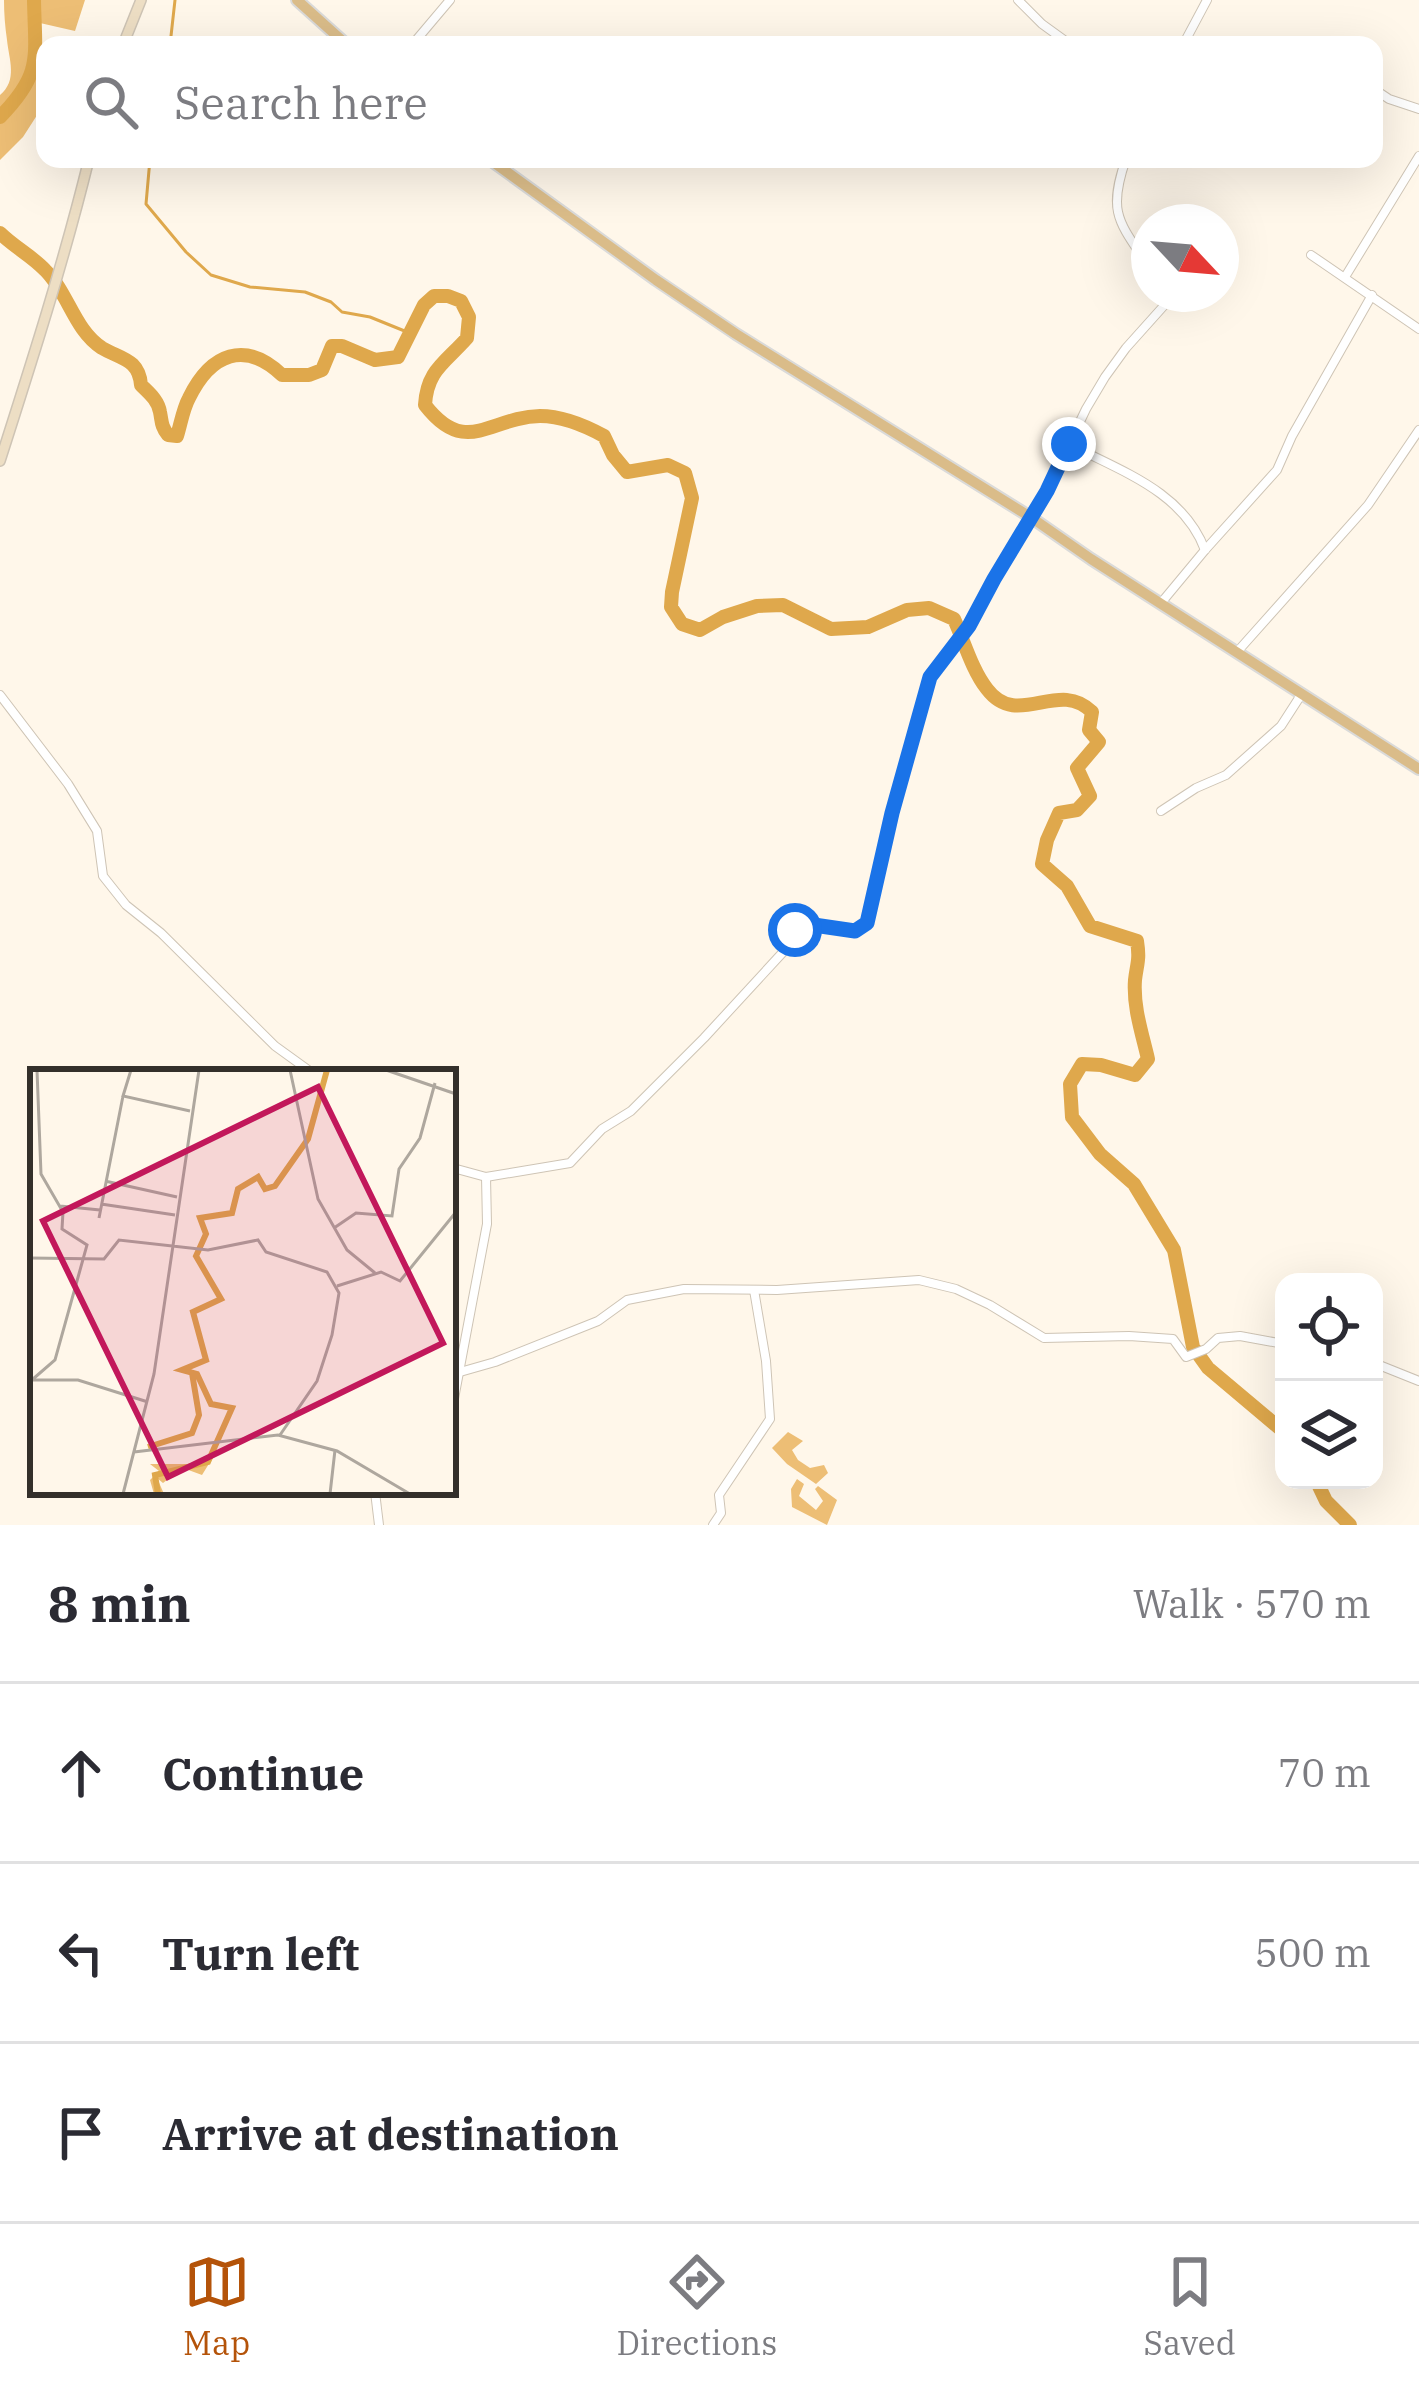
<!DOCTYPE html>
<html lang="en">
<head>
<meta charset="utf-8">
<style>
  :root { --surface:#fff; --page:#f7f7f7; --text:#2b2b33; --muted:#7c7c81; --line:#e1e1e2; --accent:#b45309 }
  body { margin:0; font-family:"IBM Plex Serif",serif; background:var(--page); color:var(--text) }
  .controls { position:absolute; right:36px; bottom:36px; display:grid; overflow:hidden; border-radius:24px; box-shadow:0 12px 48px #0002 }
  .controls button { width:108px; height:108px; display:grid; place-items:center; padding:0; border:0; border-bottom:3px solid var(--line); background:var(--surface); color:var(--text); font:60px sans-serif }
  .compass { position:absolute; left:1131px; top:204px; width:108px; height:108px; border-radius:50%; background:var(--surface); box-shadow:0 12px 48px #0002; rotate:116deg }
  .stop { position:absolute; width:36px; height:36px; margin:-27px; border:9px solid #1a73e8; border-radius:50%; background:#fff }
  .stop.end { background:#1a73e8; border-color:#fff; box-shadow:0 3px 12px #0008 }
  .list { margin:0; padding:0; list-style:none }
  h2 { display:flex; justify-content:space-between; align-items:center; height:156px; margin:0; padding:0 48px; font-size:51px }
  h2 small { font-size:39px; font-weight:400; color:var(--muted) }
  .list li { display:grid; grid-template-columns:78px 1fr auto; gap:36px; align-items:center; box-sizing:border-box; height:180px; padding:0 48px; border-top:3px solid var(--line) }
  .list b { display:block; font-size:45px; white-space:nowrap }
  .list em { font-size:39px; font-style:normal; color:var(--muted) }
  .icon { flex:none; width:66px; height:66px; fill:none; stroke:currentColor; stroke-width:2; stroke-linecap:round; stroke-linejoin:round }
  .map { position:relative; flex:none; width:1419px; height:1525px; overflow:hidden }
  .search { position:absolute; background:var(--surface); box-shadow:0 12px 48px #0002; left:36px; right:36px; top:36px; height:132px; display:flex; align-items:center; gap:30px; box-sizing:border-box; padding:0 42px; border-radius:24px; color:var(--muted); font-size:45px }
  .sheet { height:696px; background:var(--surface) }
  nav { display:flex; justify-content:space-around; align-items:center; box-sizing:border-box; height:168px; border-top:3px solid var(--line); background:var(--surface); font-size:33px; color:var(--muted) }
  nav a { display:grid; justify-items:center; gap:6px }
  nav .on { color:var(--accent) }
  .map>svg:first-child { display:block }
  .green { fill:#edbe75 }
  .lines { fill:none; stroke-linecap:round; stroke-linejoin:round }
  .stream { stroke:#dfa84c; stroke-width:3 }
  .river { stroke:#dfa84c; stroke-width:14 }
  .street-casing { stroke:#cec4b5; stroke-width:10 }
  .secondary-casing { stroke:#cec4b5; stroke-width:12 }
  .primary-casing { stroke:#dadad9; stroke-width:14 }
  .street { stroke:#fff; stroke-width:8 }
  .secondary { stroke:#eddec4; stroke-width:9 }
  .primary { stroke:#dabc89; stroke-width:10 }
  .route { stroke:#1a73e8; stroke-width:15 }
  .inset-river { fill:none; stroke:#dfa84c; stroke-width:6 }
  .inset-road { fill:none; stroke:#aea79e; stroke-width:3 }
  .view { fill:#c2185b; fill-opacity:0.15; stroke:#c2185b; stroke-width:6 }
  .inset-edge { fill:none; stroke:#34302b; stroke-width:6 }
</style>
</head>
<body>
<div class="map">
<svg width="1419" height="1525" viewBox="0 0 1419 1525">
  <rect width="100%" height="100%" fill="#fff7ea"/>
  <!-- green -->
  <g class="green">
    <path d="M4 0H85L75 31 40 23 41 109 23 137 0 160V95C18 80 9 60 7 40 5 27 4 13 4 0Z"/>
    <path d="M788 1432 803 1441 792 1450 798 1460 810 1468 824 1465 828 1473 816 1484 787 1464 772 1448Z"/>
    <path d="M797 1479 804 1484 799 1496 816 1510 823 1501 815 1489 818 1486 837 1500 827 1525 792 1507 791 1489Z"/>
  </g>
  <g class="lines">
    <!-- stream -->
    <g class="stream">
      <path d="M170 45 175 0"/>
      <path d="M150 159 146 204 186 252 211 275 250 287 305 292 331 302 342 312 370 317 412 334"/>
    </g>
    <!-- river -->
    <g class="river">
      <path d="M0 117C43 73 35 58 34 0"/>
      <path d="M0 233C14 247 32 256 45 270 68 292 74 330 102 348 121 359 139 359 141 385 149 393 158 400 160 412 162 422 161 426 168 435L177 436C181 423 183 409 189 398 211 353 245 340 282 375H309L322 370 332 346H342L375 360 398 357 424 305 434 296H448L461 301 469 317 467 338C445 363 427 370 425 405 466 458 490 417 540 416 563 416 584 425 604 436L613 455 627 472 668 465 685 473 692 498 672 592 671 607 682 624 700 630 723 617 757 606 783 605 831 629 868 627 907 610 929 608 954 619C964 641 972 670 987 689 1018 730 1058 678 1092 712L1089 730 1099 742 1077 768 1090 796 1077 810 1059 813 1047 840 1042 864 1067 886 1090 926 1137 941C1140 960 1137 963 1135 980 1133 1007 1142 1033 1148 1059L1135 1075 1101 1065 1082 1064 1070 1084 1072 1117 1100 1154 1134 1184 1174 1250 1193 1347 1208 1368 1284 1432"/>
      <path d="M1316 1480 1326 1501 1350 1525"/>
    </g>
    <!-- street casing -->
    <g class="street-casing">
      <g id="street">
        <path d="M1018 0 1042 24 1071 45"/>
        <path d="M412 45 450 0"/>
        <path d="M1183 45 1207 0"/>
        <path d="M1374 89 1389 99 1419 109"/>
        <path d="M1126 159C1107 213 1119 222 1149 267"/>
        <path d="M1311 255 1419 329"/>
        <path d="M1345 277 1419 156"/>
        <path d="M1069 444C1120 471 1183 491 1205 550"/>
        <path d="M1161 603 1205 550 1277 470 1292 436 1372 295"/>
        <path d="M1237 652 1368 505 1419 430"/>
        <path d="M0 695 68 784 97 831 103 876 126 905 161 933 275 1046 311 1072"/>
        <path d="M1161 811 1196 788 1226 775 1281 726 1301 695"/>
        <path d="M453 1168 486 1177 570 1163 602 1129 631 1111 704 1038 785 950 795 930 807 924 855 931 867 923 892 813 930 677 969 626 994 579 1047 491 1086 409 1105 377 1126 348 1169 300V294"/>
        <path d="M1374 1363 1419 1381"/>
        <path d="M460 1372 495 1362 598 1321 627 1300 684 1289 777 1290 919 1280 956 1289 990 1305 1044 1338 1129 1336 1173 1339 1186 1357 1206 1349 1218 1338 1240 1336 1284 1344"/>
        <path d="M453 1404 487 1224 486 1177"/>
        <path d="M375 1492 379 1525"/>
        <path d="M713 1525 721 1513 719 1495 770 1419 766 1361 754 1290"/>
      </g>
    </g>
    <!-- secondary casing -->
    <g class="secondary-casing">
      <g id="secondary">
        <path d="M123 45 141 0"/>
        <path d="M0 461C32 361 64 261 89 159"/>
      </g>
    </g>
    <!-- primary casing -->
    <g class="primary-casing">
      <g id="primary">
        <path d="M297 0 347 45"/>
        <path d="M489 159 656 280 736 334 1032 518 1091 559 1419 769"/>
      </g>
    </g>
    <!-- street -->
    <use href="#street" class="street"/>
    <!-- secondary -->
    <use href="#secondary" class="secondary"/>
    <!-- primary -->
    <use href="#primary" class="primary"/>
  </g>
  <g class="lines">
    <!-- route -->
    <path class="route" d="M795 930 807 924 855 931 867 923 892 813 930 677 969 626 994 579 1047 491 1069 444"/>
  </g>
  <!-- overview -->
  <g transform="translate(30 1069)">
    <rect width="426" height="426" fill="#fff7ea"/>
    <path d="M185 385 172 406 153 399 133 414 127 409 134 425H124L120 411 129 402 120 395H169Z" fill="#edbe75"/>
    <path class="inset-river" d="M118 378 162 364 169 346 162 304M128 425 125 406 178 393 202 339 181 335 167 305 152 301 176 291 163 243 191 230 166 187 176 165 170 149 202 144 208 120 228 108 235 120 245 117 278 70 297 1"/>
    <path class="inset-road" d="M101 1 93 27 160 42M260 1 288 130 317 181 345 204M356 1 426 25M75 112 147 128M71 135 145 146M30 137 70 141M69 149 93 27M304 159 326 144 362 147 369 100 390 69 405 14M0 189 74 190 89 171 178 181 228 171 236 183 297 203 309 224 302 266 287 312 250 366M307 217 351 203 370 212 426 143M3 310 25 291 57 176 32 160 33 143 11 105 7 1M1 311H48L118 333M104 383 248 366 307 382 380 425M93 425 124 305 169 1M300 425 305 381"/>
    <path class="view" d="M288 18 413 274 138 408 13 152Z"/>
    <rect width="426" height="426" class="inset-edge"/>
  </g>
</svg>
<div class="controls">
<button><svg class="icon" aria-label="locate" viewBox="0 0 24 24"><circle cx="12" cy="12" r="6"/><path d="M12 2v4M12 18v4M2 12h4M18 12h4"/></svg></button>
<button><svg class="icon" aria-label="layers" viewBox="0 0 24 24"><path d="M12 4l9 5-9 5-9-5zM3 14l9 5 9-5"/></svg></button>
</div>
<svg class="compass" viewBox="-18 -18 36 36"><path d="M0-13l5 13h-10z" fill="#e53935"/><path d="M0 13l5-13h-10z" fill="#7c7c81"/></svg>
<div class="stop" style="left:795px;top:930px"></div>
<div class="stop end" style="left:1069px;top:444px"></div>
<div class="search"><svg class="icon" aria-label="search" viewBox="0 0 24 24"><circle cx="10" cy="10" r="6"/><path d="M15 15l6 6"/></svg>Search here</div>
</div>
<section class="sheet">
<h2>8 min<small>Walk · 570 m</small></h2>
<ul class="list">
<li><svg class="icon" aria-label="ahead" viewBox="0 0 24 24"><path d="M12 20V5M6 11l6-6 6 6"/></svg><div><b>Continue</b></div><em>70 m</em></li>
<li><svg class="icon" aria-label="left" viewBox="0 0 24 24"><path d="M17 20v-9H6M10 6l-5 5 5 5"/></svg><div><b>Turn left</b></div><em>500 m</em></li>
<li><svg class="icon" aria-label="arrive" viewBox="0 0 24 24"><path d="M6 21V4h12l-3 4 3 4H6"/></svg><div><b>Arrive at destination</b></div></li>
</ul>
</section>
<nav>
<a class="on"><svg class="icon" aria-label="map" viewBox="0 0 24 24"><path d="M3 6l6-2 6 2 6-2v14l-6 2-6-2-6 2zM9 4v14M15 6v14"/></svg>Map</a>
<a><svg class="icon" aria-label="directions" viewBox="0 0 24 24"><path d="M12 3l9 9-9 9-9-9zM9 14v-3h6M13 9l2 2-2 2"/></svg>Directions</a>
<a><svg class="icon" aria-label="saved" viewBox="0 0 24 24"><path d="M7 4h10v16l-5-4-5 4z"/></svg>Saved</a>
</nav>
</body>
</html>
